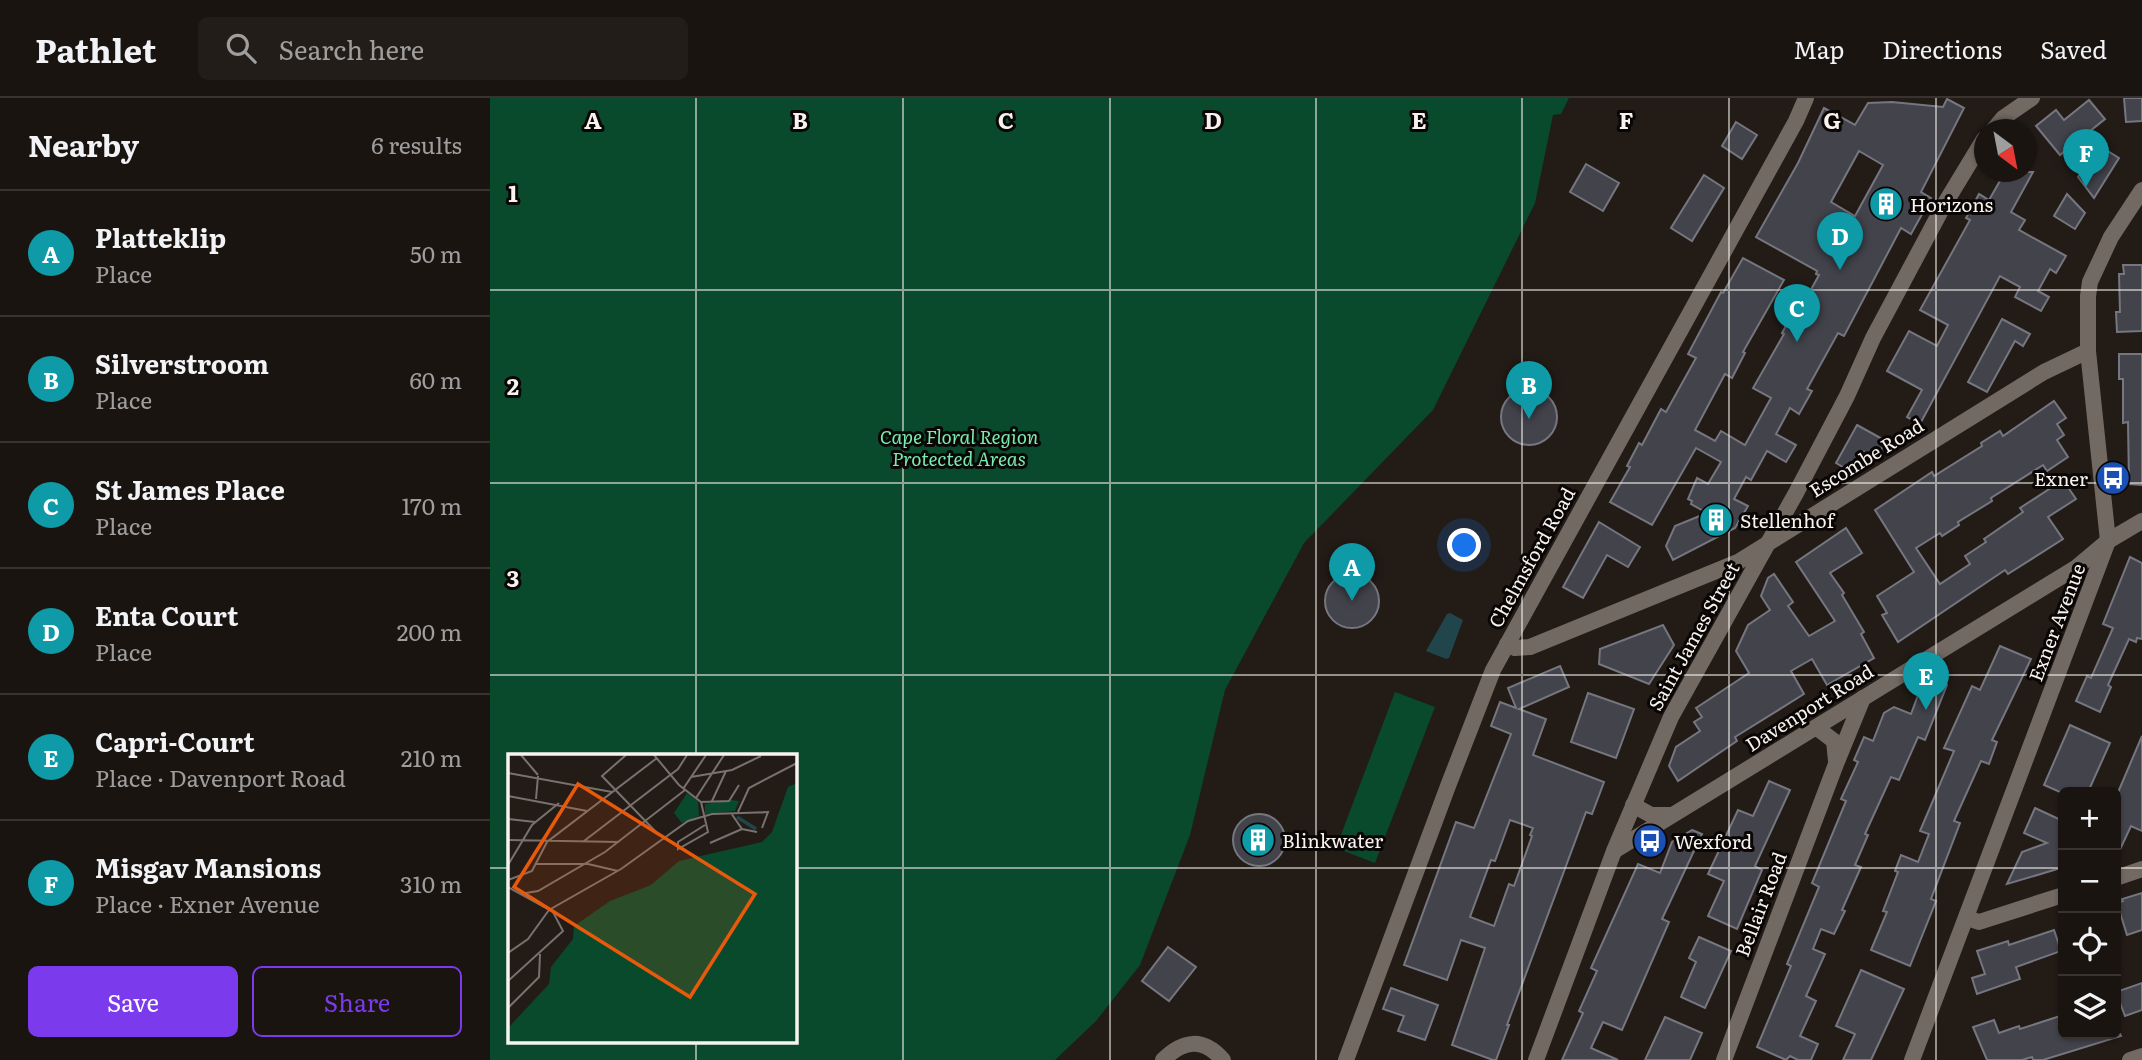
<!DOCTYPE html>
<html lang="en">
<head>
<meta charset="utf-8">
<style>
  :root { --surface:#1a1410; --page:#231d19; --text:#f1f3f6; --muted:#9f9e9f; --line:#383330; --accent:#7c3aed }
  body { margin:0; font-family:Literata,serif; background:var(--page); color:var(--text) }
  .controls { position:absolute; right:21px; bottom:21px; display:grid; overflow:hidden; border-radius:10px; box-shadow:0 2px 5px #0004 }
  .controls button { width:63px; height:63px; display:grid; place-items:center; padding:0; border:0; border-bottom:2px solid var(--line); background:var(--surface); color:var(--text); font:35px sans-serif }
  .compass { position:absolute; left:1484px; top:21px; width:63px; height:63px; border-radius:50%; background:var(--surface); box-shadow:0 2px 5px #0004; rotate:148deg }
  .you { position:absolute; left:975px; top:448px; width:24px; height:24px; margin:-18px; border:5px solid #fff; border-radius:50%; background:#1a73e8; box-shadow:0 0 0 10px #1a73e833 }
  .badge { display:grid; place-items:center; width:46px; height:46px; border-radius:50%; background:var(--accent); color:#fff; font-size:23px; font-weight:700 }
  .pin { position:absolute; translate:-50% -58px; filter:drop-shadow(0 2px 4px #0008) }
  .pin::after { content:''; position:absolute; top:37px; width:24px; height:21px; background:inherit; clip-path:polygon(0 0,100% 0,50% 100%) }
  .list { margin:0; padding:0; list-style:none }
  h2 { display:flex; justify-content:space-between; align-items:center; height:91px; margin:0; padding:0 28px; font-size:30px }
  h2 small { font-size:23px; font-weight:400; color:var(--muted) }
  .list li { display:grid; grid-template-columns:46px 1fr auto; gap:21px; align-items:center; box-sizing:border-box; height:126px; padding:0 28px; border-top:2px solid var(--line) }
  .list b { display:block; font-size:26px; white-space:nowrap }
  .list p { margin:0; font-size:23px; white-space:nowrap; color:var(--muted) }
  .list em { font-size:23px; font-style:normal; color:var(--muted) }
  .actions { display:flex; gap:14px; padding:21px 28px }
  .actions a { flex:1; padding:16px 0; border:2px solid var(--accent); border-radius:10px; text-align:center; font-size:24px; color:var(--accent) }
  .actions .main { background:var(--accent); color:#fff }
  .icon { flex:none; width:38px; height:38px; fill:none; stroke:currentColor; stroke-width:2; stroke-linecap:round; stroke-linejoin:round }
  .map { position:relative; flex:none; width:1652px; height:962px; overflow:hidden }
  header { display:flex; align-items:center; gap:42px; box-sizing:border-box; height:98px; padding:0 35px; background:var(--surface); border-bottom:2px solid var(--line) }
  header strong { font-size:33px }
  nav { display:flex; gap:38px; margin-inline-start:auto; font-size:24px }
  .search { width:490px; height:63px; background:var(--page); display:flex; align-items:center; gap:18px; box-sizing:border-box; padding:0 24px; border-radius:10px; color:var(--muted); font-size:26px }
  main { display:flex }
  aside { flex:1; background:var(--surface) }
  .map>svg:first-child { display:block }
  .green { fill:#094a2d; fill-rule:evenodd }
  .water { fill:#20464c }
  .building { fill:#42434b; stroke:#75767f; stroke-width:2; fill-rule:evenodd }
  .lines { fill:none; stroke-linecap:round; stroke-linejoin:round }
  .street { stroke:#726963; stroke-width:16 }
  .grid { fill:none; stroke:#f8f3ef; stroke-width:2; stroke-opacity:0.55 }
  .labels { text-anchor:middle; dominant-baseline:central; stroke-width:6; stroke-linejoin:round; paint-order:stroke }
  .poi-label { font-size:19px; fill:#f8f3ef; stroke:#090605; text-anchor:start }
  .park-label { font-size:19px; font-style:italic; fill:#78edad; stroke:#090605 }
  .street-label { font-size:19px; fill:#f8f3ef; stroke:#090605 }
  .inset-river { fill:none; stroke:#20464c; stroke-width:3.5 }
  .inset-road { fill:none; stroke:#78716d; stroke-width:2 }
  .view { fill:#e8590c; fill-opacity:0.15; stroke:#e8590c; stroke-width:3.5 }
  .inset-edge { fill:none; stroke:#f8f3ef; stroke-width:3.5 }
  .grid-label { font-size:23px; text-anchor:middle; font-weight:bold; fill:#f8f3ef; stroke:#090605; stroke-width:6; stroke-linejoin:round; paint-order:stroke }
</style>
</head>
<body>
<header>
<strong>Pathlet</strong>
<div class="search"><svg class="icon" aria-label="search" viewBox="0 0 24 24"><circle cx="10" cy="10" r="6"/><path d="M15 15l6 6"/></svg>Search here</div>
<nav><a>Map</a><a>Directions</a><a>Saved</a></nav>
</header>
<main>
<aside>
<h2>Nearby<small>6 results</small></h2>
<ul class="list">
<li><span class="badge" style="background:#0f9aa8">A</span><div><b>Platteklip</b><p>Place</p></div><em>50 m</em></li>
<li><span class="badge" style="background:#0f9aa8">B</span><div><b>Silverstroom</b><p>Place</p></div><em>60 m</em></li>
<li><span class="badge" style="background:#0f9aa8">C</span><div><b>St James Place</b><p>Place</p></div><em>170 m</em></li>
<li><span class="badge" style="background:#0f9aa8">D</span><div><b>Enta Court</b><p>Place</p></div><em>200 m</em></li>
<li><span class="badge" style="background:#0f9aa8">E</span><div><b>Capri-Court</b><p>Place · Davenport Road</p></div><em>210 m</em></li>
<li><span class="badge" style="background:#0f9aa8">F</span><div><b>Misgav Mansions</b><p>Place · Exner Avenue</p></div><em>310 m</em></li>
</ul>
<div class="actions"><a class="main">Save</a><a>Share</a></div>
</aside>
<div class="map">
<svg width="1652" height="962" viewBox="0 0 1652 962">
  <rect width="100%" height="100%" fill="#221b16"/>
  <!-- green -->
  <g class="green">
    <path d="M0 0H1079L1071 16 1063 17 1045 105 943 312 814 445 735 592 700 737 650 867 606 923 565 962H0ZM304 657V943H19V657Z"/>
    <path d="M905 594 945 609 885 765 846 750Z"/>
  </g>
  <!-- water -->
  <path class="water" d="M960 515 973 522 959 560 956 561 936 553 957 516Z"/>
  <!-- building -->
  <g class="building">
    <path d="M1634 0H1652V23L1636 24Z"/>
    <path d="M1457 1 1474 10 1431 94 1441 100 1421 136 1411 130 1354 238 1348 235 1317 291 1322 293 1309 316 1300 310 1286 336 1306 347 1296 364 1277 353 1261 382 1256 379 1244 401 1258 408 1245 430 1183 462 1176 448 1185 428 1217 415 1201 406 1202 403 1198 401 1207 380 1218 386 1231 364 1206 350 1162 427 1120 404 1140 369 1137 368 1149 345 1152 347 1171 311 1176 314 1206 260 1198 256 1231 194 1233 195 1253 160 1294 182 1253 254 1255 255 1242 280 1235 276 1205 332 1225 343 1231 333 1255 347 1281 300 1263 290 1294 236 1292 235 1298 224 1302 226 1329 177 1326 176 1327 173 1266 139 1308 65 1334 10 1365 27 1378 5 1402 4 1453 9ZM1369 53 1393 67 1365 118 1341 104Z"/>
    <path d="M1599 2 1615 21 1570 57 1546 28 1566 12 1574 22Z"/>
    <path d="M1246 24 1267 37 1252 61 1232 48Z"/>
    <path d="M1608 47 1629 60 1604 100 1588 79Z"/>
    <path d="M1096 66 1129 85 1113 113 1080 94Z"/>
    <path d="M1515 74H1543L1521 114 1535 122 1529 132 1576 158 1566 175 1560 171 1548 193 1559 199 1551 213 1525 199 1530 189 1510 178 1430 326 1417 319 1432 292 1397 273 1419 233 1447 248 1458 227 1430 212 1480 122 1476 120 1489 96 1499 102Z"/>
    <path d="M1214 77 1234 90 1202 143 1181 130Z"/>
    <path d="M1577 96 1595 115 1585 131 1564 118Z"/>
    <path d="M1633 167H1652V233L1627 234 1626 214H1630L1629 176H1634Z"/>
    <path d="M1512 221 1540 236 1533 248 1525 243 1497 294 1478 284Z"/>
    <path d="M1629 256H1652V387L1639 386 1638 324 1633 325V281H1629Z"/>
    <circle cx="1039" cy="319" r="28"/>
    <path d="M1564 303 1576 320 1567 326 1574 337 1567 342 1578 359 1557 373 1553 367 1501 400 1502 403 1468 424 1469 427 1452 438 1450 435 1426 450 1450 486 1480 466 1475 458 1496 444 1494 441 1533 414 1530 410 1573 382 1586 401 1558 419 1573 441 1518 476 1515 472 1408 544 1392 517 1397 515 1387 498 1424 474 1385 412 1442 374 1444 378 1492 348 1491 345 1510 333 1513 338Z"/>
    <path d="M1367 327 1396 343 1386 361 1374 354 1363 375 1346 365Z"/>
    <path d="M1109 424 1150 449 1138 469 1117 457 1093 500 1073 489Z"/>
    <path d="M1356 430 1372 455 1340 475 1354 495 1352 497 1374 534 1371 536 1384 560 1337 587 1322 561 1301 573 1314 596 1245 639 1247 643 1188 683 1179 668 1186 649 1210 633 1204 624 1212 619 1206 610 1259 575 1246 553 1258 527 1280 512 1271 498 1278 480 1284 476 1303 504 1298 508 1319 538 1345 523 1306 464Z"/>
    <path d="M1640 459 1652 465V541L1647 540 1646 544 1639 541 1618 587 1621 589 1610 614 1586 603 1597 578 1601 580 1623 530 1613 526Z"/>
    <circle cx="862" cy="503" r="27"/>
    <path d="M1173 527 1184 547 1159 586 1109 566 1110 551Z"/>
    <path d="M1510 548 1541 561 1502 642 1507 644 1499 666 1491 663 1464 723 1470 725 1441 801 1446 803 1420 868 1381 852 1397 814 1393 813 1408 774 1405 773 1411 757 1428 764 1439 736 1430 733 1464 653 1454 650 1482 588 1490 592Z"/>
    <path d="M1070 568 1079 589 1029 611 1056 621 1043 657 1114 684 1102 716 1096 714 1017 927H1019L1006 962H1003L962 947 995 850 971 842 957 882 914 867 966 724 984 730 1021 636 1001 628 1010 604 1026 610 1018 590ZM1020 722 1043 730 1040 737 1042 738 1024 788 1019 786 1004 828 980 819 1001 762 1005 763Z"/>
    <path d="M1446 582 1457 587 1435 642 1428 639 1409 682 1401 679 1375 736 1378 737 1365 767 1371 769 1352 812 1355 813 1344 836 1331 831 1323 851 1335 856 1316 898 1326 903 1310 938 1328 946 1321 962H1308L1300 958 1296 962 1267 949 1301 868 1297 866 1329 789 1322 785 1356 703 1351 701 1368 664 1364 662 1374 639 1383 643 1394 615 1404 609 1421 616 1430 592Z"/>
    <path d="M1098 595 1144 611 1126 660 1081 644Z"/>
    <path d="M1580 627 1620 645 1598 694H1570L1554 687Z"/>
    <path d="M1652 638V733L1641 728 1626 760V699Z"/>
    <path d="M1279 683 1300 692 1265 768 1272 772 1247 831 1218 818 1234 783 1218 776 1248 712 1263 718Z"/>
    <path d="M1545 710 1573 723V765L1571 770 1517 786 1532 754 1557 745 1534 735Z"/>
    <circle cx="769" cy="742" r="26"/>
    <path d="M1202 732 1212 736 1172 821 1179 824 1132 932 1113 924 1101 950 1128 962H1072L1093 915 1089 913 1107 873 1101 870 1148 766 1170 775 1182 744Z"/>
    <path d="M1652 795V832L1637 837 1627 805 1633 803 1632 801Z"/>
    <path d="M1564 832 1571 853 1526 869 1530 881 1487 896 1482 880 1495 876 1487 853 1518 843 1519 847Z"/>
    <path d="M1209 839 1241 853 1215 910 1191 899 1206 864 1199 860Z"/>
    <path d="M678 849 706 869 679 903 652 883Z"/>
    <path d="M1371 872 1414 891 1381 962H1353L1365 936 1346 928Z"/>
    <path d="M1652 885V912L1635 918 1626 894Z"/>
    <path d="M901 890 948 907 935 942 908 933 914 918 893 911Z"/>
    <path d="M1570 918 1573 936H1630L1631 938 1553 962H1543L1542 959 1532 962H1497L1483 929 1504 922 1509 935 1529 928 1530 931Z"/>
    <path d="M1175 919 1212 935 1200 962H1155Z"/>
  </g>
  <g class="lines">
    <!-- street -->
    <g class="street">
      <path d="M1503 32 1513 20 1542 0"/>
      <path d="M1017 546 1025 550 1040 549 1248 464 1554 274 1598 253"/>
      <path d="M1327 630 1344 643 1346 663"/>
      <path d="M1143 707 1161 717H1181"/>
      <path d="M1124 753 1587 469 1618 443 1652 423"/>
      <path d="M1626 780 1652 771"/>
      <path d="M1477 820 1489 824 1573 797"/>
      <path d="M673 962C693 942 713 939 733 962"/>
      <path d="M856 962 958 688 1003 572 1306 23 1316 0"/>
      <path d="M1046 962 1124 753 1181 619 1306 395 1357 298 1383 240 1454 107 1494 41"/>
      <path d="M1234 962 1346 666 1373 600"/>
      <path d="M1422 962 1618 443 1598 253V198L1600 184 1621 139 1652 92"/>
      <path d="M1640 962 1652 958"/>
    </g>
  </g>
  <!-- grid -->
  <path class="grid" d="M206 0V657M413 0V962M620 0V962M826 0V962M1032 0V962M1239 0V962M1446 0V962M0 192H1652M0 385H1652M0 577H1652M0 770H19M304 770H1573M1626 770H1652M206 943V962"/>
  <!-- icons -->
  <defs>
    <g id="building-disc" transform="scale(1.75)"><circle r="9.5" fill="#0f9aa8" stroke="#090605"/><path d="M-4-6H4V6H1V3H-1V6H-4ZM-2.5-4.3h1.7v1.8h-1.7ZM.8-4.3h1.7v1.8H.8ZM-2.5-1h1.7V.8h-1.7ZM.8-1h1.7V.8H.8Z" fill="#fff"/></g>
    <g id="bus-disc" transform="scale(1.75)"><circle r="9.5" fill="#1a4fb4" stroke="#090605"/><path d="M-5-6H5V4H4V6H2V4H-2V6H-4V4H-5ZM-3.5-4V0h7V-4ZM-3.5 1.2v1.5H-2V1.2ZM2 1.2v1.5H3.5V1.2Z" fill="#fff"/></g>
  </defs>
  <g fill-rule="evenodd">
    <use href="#building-disc" x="1396" y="106"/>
    <use href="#bus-disc" x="1623" y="380"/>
    <use href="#building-disc" x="1226" y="422"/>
    <use href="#building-disc" x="768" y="742"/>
    <use href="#bus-disc" x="1160" y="743"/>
  </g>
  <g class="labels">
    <!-- poi labels -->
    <g class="poi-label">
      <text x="1420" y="106">Horizons</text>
      <text x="1598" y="380" text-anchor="end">Exner</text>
      <text x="1250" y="422">Stellenhof</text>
      <text x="792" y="742">Blinkwater</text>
      <text x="1184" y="743">Wexford</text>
    </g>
    <!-- park labels -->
    <g class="park-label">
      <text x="469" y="338">Cape Floral Region<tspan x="469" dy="22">Protected Areas</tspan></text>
    </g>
    <!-- street labels -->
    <g class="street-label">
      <text transform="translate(1376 359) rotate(-32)">Escombe Road</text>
      <text transform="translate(1041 459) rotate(-61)">Chelmsford Road</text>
      <text transform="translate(1566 524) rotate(-69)">Exner Avenue</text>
      <text transform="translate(1203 538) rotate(-61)">Saint James Street</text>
      <text transform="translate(1319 609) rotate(-32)">Davenport Road</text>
      <text transform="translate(1270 806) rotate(-69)">Bellair Road</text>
    </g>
  </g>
  <!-- overview -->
  <g transform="translate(18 656)">
    <rect width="289" height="289" fill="#221b16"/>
    <path d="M289 29V288H0V274L41 230 43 213 65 185 66 172 102 147 143 131 171 107 254 88 264 78 280 33ZM179 39 190 47 191 62 174 69 166 59ZM224 46 231 47 227 57 197 60V50Z" fill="#094a2d"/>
    <path class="inset-river" d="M229 63 248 75"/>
    <path class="inset-road" d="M13 1 30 21M118 1 94 22 148 78M146 1 171 31 193 48 221 47 231 31M0 19 104 38M183 23 224 16 253 2M175 35 198 1M0 42 79 57M188 44 216 1M28 45 30 22M204 47 218 17M193 48 200 78 170 95V88L197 71M230 58 241 34 289 9M223 59 234 75 249 78M0 65 27 68M0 86 111 88M76 87 170 15 179 1M202 89 234 75M28 110H80L110 117M0 111 24 71 51 49M0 126 24 117 39 88 149 4M0 133 45 158 55 177 0 227M12 140 30 137 97 98 177 36M0 199 20 185 41 156 113 115 180 67 204 60 260 58 254 74M0 254 31 223 32 200"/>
    <path class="view" d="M70 30 247 140 182 243 6 133Z"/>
    <rect width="289" height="289" class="inset-edge"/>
  </g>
  <g class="grid-label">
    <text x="103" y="31">A</text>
    <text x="310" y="31">B</text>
    <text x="516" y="31">C</text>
    <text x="723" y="31">D</text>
    <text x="929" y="31">E</text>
    <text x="1136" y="31">F</text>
    <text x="1342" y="31">G</text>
    <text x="23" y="104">1</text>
    <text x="23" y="297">2</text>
    <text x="23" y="489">3</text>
  </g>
</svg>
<div class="controls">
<button>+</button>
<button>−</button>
<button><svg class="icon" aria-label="locate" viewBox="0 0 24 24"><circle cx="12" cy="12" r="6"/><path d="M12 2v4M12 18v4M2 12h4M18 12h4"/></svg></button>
<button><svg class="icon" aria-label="layers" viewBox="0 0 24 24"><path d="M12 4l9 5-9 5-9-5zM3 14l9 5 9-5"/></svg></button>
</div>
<svg class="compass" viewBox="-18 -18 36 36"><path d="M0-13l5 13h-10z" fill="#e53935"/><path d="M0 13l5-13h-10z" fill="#9f9e9f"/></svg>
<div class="you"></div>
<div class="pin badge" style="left:862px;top:503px;background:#0f9aa8">A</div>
<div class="pin badge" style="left:1039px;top:321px;background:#0f9aa8">B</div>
<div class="pin badge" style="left:1307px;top:244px;background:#0f9aa8">C</div>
<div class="pin badge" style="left:1350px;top:172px;background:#0f9aa8">D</div>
<div class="pin badge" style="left:1436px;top:612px;background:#0f9aa8">E</div>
<div class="pin badge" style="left:1596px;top:89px;background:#0f9aa8">F</div>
</div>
</main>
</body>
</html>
